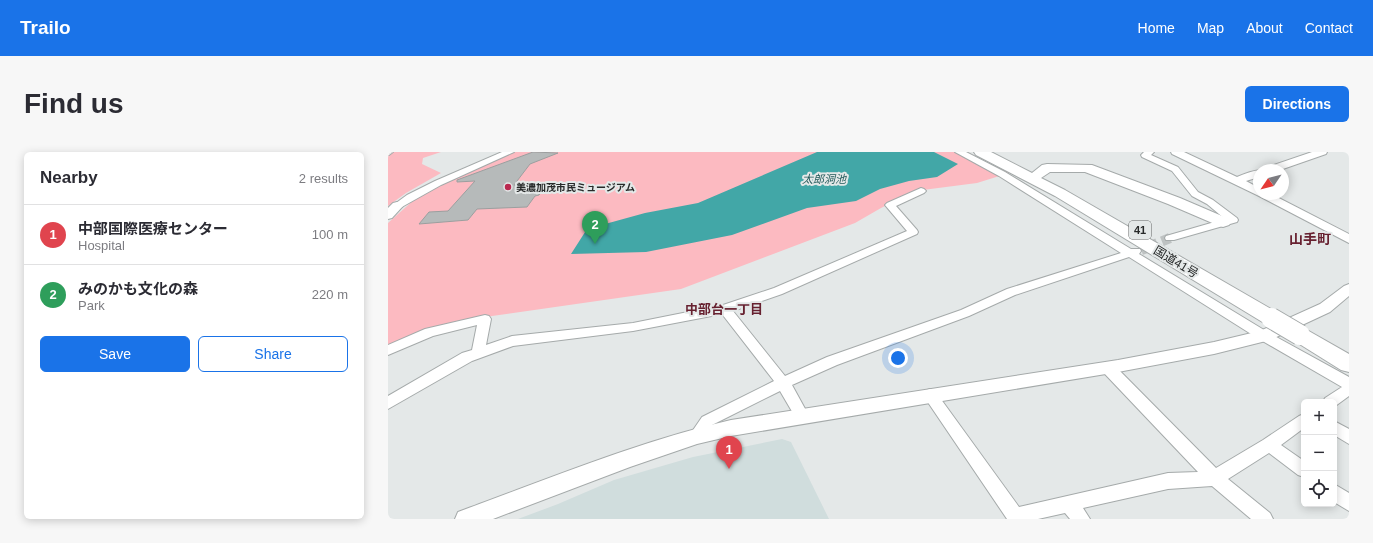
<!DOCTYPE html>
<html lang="en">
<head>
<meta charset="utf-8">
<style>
  :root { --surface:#fff; --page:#f7f7f7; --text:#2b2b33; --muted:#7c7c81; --line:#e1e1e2; --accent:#1a73e8 }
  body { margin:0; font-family:Helvetica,"Noto Sans JP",sans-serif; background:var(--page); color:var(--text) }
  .controls { position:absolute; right:12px; bottom:12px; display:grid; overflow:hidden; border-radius:6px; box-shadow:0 2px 10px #0003 }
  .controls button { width:36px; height:36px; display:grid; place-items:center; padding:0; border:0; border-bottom:1px solid var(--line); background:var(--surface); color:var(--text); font:20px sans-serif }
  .compass { position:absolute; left:865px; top:12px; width:36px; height:36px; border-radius:50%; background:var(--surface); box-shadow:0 2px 10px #0003; rotate:235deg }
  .you { position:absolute; left:510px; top:206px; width:14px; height:14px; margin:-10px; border:3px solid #fff; border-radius:50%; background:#1a73e8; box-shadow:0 0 0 6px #1a73e833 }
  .badge { display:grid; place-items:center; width:26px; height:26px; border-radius:50%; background:var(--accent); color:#fff; font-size:13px; font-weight:700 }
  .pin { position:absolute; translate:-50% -33px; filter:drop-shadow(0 1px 2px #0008) }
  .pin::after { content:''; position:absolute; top:21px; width:14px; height:12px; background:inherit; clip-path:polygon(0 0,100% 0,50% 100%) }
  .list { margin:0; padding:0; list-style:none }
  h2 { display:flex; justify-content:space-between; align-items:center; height:52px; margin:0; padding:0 16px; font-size:17px }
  h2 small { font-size:13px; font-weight:400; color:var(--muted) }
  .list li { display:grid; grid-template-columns:26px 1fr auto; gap:12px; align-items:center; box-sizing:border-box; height:60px; padding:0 16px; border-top:1px solid var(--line) }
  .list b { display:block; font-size:15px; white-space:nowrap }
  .list p { margin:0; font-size:13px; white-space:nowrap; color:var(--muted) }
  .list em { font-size:13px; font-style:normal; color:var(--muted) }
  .actions { display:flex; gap:8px; padding:12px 16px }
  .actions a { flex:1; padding:9px 0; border:1px solid var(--accent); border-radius:6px; text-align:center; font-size:14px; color:var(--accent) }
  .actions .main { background:var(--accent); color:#fff }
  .icon { flex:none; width:22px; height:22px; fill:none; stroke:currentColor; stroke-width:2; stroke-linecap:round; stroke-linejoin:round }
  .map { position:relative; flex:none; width:961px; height:367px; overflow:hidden; border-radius:6px }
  header { display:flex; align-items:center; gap:24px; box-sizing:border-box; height:56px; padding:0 20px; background:var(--accent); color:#fff }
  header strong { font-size:19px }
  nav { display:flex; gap:22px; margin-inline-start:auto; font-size:14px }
  .intro { display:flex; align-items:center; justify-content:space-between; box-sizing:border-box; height:96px; padding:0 24px }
  h1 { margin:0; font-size:28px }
  .button { padding:10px 18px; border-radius:6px; background:var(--accent); color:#fff; font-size:14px; font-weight:700 }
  main { display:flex; gap:24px; padding:0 24px }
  aside { flex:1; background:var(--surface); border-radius:6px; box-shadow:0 2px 10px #0003 }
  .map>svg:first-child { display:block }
  .built { fill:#d0dddd }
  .green { fill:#fcbac1 }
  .water { fill:#42a7a7 }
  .building { fill:#b6baba; stroke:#9b9f9f }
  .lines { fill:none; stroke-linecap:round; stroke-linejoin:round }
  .minor-tunnel-far1 { stroke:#bec2c2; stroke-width:10; stroke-dasharray:10 5; stroke-linecap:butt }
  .minor-tunnel { stroke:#bec2c2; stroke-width:12; stroke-dasharray:12 6; stroke-linecap:butt }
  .minor-casing { stroke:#a5aaaa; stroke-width:2 }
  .tertiary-casing { stroke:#a5aaaa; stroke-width:2 }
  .trunk-casing { stroke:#a5aaaa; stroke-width:2 }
  .minor { fill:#fff; fill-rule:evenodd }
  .tertiary { fill:#fff; fill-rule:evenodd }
  .trunk { fill:#fff; fill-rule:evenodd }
  .trunk-bridge-casing { stroke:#a5aaaa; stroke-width:22; stroke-linecap:butt }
  .trunk-bridge { stroke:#fff; stroke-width:20 }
  .poi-dot { fill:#ba2950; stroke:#e4e8e8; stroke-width:1.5 }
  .labels { text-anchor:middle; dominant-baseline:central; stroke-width:4; stroke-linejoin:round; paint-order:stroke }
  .far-poi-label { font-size:10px; font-weight:bold; fill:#272929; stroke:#e4e8e8; text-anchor:start }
  .far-water-label { font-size:11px; font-style:italic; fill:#1f5858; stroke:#e4e8e8 }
  .shield { fill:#e4e8e8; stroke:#606262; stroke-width:1 }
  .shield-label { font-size:11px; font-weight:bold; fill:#272929 }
  .street-label { font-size:12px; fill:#272929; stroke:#e4e8e8 }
  .neighbourhood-label { font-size:13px; font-weight:bold; fill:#672130; stroke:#e4e8e8 }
  .quarter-label { font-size:14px; font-weight:bold; fill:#672130; stroke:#e4e8e8 }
</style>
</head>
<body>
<header>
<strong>Trailo</strong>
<nav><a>Home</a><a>Map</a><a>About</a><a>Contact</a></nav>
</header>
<div class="intro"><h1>Find us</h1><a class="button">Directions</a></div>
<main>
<aside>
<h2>Nearby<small>2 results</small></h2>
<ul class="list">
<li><span class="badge" style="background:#e0444e">1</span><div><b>中部国際医療センター</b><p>Hospital</p></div><em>100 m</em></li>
<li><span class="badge" style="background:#2e9e5b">2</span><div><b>みのかも文化の森</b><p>Park</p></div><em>220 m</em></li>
</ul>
<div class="actions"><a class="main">Save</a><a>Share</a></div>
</aside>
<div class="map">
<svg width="961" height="367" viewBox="0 0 961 367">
  <rect width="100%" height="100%" fill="#e4e8e8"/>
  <!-- built -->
  <path class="built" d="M394 287 403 290 441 367H130L170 352 226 328 305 305Z"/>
  <!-- green -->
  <g class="green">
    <path d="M0 0H53L35 6 34 12 53 21 18 41 0 54Z"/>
    <path d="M126 0H579L621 21 589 31 527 39 493 56 467 71 293 137 104 164 41 178 0 195V71L28 46 60 28Z"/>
  </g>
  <!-- water -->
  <path class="water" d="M429 0H546L570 12 549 25 521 29 492 37 468 49 419 56 344 83 258 100 183 102 199 77 257 61 310 51Z"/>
  <!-- building -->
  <path class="building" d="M145 0 170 1 142 12 126 33 160 31 151 43 147 44 139 55 89 57 80 68 31 72 41 60 60 59 87 29 69 30V28Z"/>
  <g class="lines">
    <!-- minor-tunnel-far1 -->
    <path class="minor-tunnel-far1" d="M760 95 782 86"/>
    <!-- minor-tunnel -->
    <path class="minor-tunnel" d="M753 97 762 94"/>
    <!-- minor casing -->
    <g class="minor-casing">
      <g id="minor">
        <path d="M0 0H5L1 3Z"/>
        <path d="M114 0H126L53 33 12 56 9 57 4 54 19 43 47 29Z"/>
        <path d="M567 0H578L617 20 743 97H752L753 99 751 102 881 181 961 225V244L946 255V250H935L937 246 954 235 871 187 741 105 627 143 581 164 449 213 404 233 421 264 419 268 414 270 409 268 392 239 324 273 314 289 309 291 304 289 301 284 314 265 386 229 334 162 245 179 125 194 84 209 0 257V244L74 201 84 198 89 173 45 184 0 203V193L37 177 97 163 101 164 103 167 98 193 124 184 245 171 335 153 386 136 519 79 497 53 499 51 533 36 536 37 538 39 536 41 508 54 529 78 530 80 529 82 394 142 345 159 397 224 439 205 573 158 619 137 733 101 611 24Z"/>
        <path d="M756 0H766L763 3 790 15 810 40 825 48 849 66 850 68 849 70 786 88H778L777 86 778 84 837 67 819 52 804 44 784 19 754 5 753 3Z"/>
        <path d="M720 211 725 212 828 316 875 288 911 264 916 262V276L893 293 916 309V325L910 323 881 301 840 327 882 361 885 367H863L824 334 780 337 695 356 702 367H682L677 361 650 367H619L535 243 537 239 542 237 547 239 631 355 780 321 810 320 715 220 713 216 715 212Z"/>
        <path d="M946 269 961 277V292L946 283Z"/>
        <path d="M946 332 961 341V359L946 350Z"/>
      </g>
    </g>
    <!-- tertiary casing -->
    <g class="tertiary-casing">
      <g id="tertiary">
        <path d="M783 0H796L849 25C856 22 864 19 872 18H871V25L858 29 871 36V42H883L961 82V91L869 43 784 2Z"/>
        <path d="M924 0H939L938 2 892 18H876L877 16Z"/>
        <path d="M9 50 13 51 15 54 4 66 0 67V56L5 51Z"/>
        <path d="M961 132V144L942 160 882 188 826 202 730 220 343 284 309 292 242 315 105 367H67L70 360 78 357C165 325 252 289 343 268L730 208 826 190 872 179 932 152 956 134Z"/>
      </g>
    </g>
    <!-- trunk casing -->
    <g class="trunk-casing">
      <g id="trunk">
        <path d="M586 0H603L644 21 654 13 659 12 704 13 792 46 841 67 843 70 841 73 835 75 829 73 780 52 697 20H662L653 26 677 38 890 161 893 166 890 171 883 173 876 171 667 44 588 3Z"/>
        <path d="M912 176 919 178 961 202V220L953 218 905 188 902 183 905 178Z"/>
      </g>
    </g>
    <!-- minor -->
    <use href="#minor" class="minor"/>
    <!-- tertiary -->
    <use href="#tertiary" class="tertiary"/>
    <!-- trunk -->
    <use href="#trunk" class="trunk"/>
    <!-- trunk-bridge casing -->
    <g class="trunk-bridge-casing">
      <path id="trunk-bridge" d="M883 166 912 183"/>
    </g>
    <!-- trunk-bridge -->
    <use href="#trunk-bridge" class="trunk-bridge"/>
  </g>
  <!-- markers -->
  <circle class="poi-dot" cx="120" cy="35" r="4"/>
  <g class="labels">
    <!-- far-poi labels -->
    <g class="far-poi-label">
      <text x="128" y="35">美濃加茂市民ミュージアム</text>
    </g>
    <!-- far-water labels -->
    <g class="far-water-label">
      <text x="436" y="27">太郎洞池</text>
    </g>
    <!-- shield labels -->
    <rect class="shield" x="741" y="69" width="22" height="18" rx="3"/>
    <g class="shield-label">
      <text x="752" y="78">41</text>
    </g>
    <!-- street labels -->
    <g class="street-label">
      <text transform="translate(788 110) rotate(31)">国道41号</text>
    </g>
    <!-- neighbourhood labels -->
    <g class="neighbourhood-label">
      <text x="336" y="157">中部台一丁目</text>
    </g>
    <!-- quarter labels -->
    <g class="quarter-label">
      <text x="922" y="87">山手町</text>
    </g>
  </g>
</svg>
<div class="controls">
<button>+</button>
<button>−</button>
<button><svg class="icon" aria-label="locate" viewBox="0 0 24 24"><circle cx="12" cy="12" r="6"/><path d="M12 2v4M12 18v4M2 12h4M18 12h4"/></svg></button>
</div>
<svg class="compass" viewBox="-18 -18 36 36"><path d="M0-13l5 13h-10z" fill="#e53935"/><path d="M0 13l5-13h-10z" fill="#7c7c81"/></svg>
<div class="you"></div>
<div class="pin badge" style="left:341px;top:317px;background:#e0444e">1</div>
<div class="pin badge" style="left:207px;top:92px;background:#2e9e5b">2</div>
</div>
</main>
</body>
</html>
